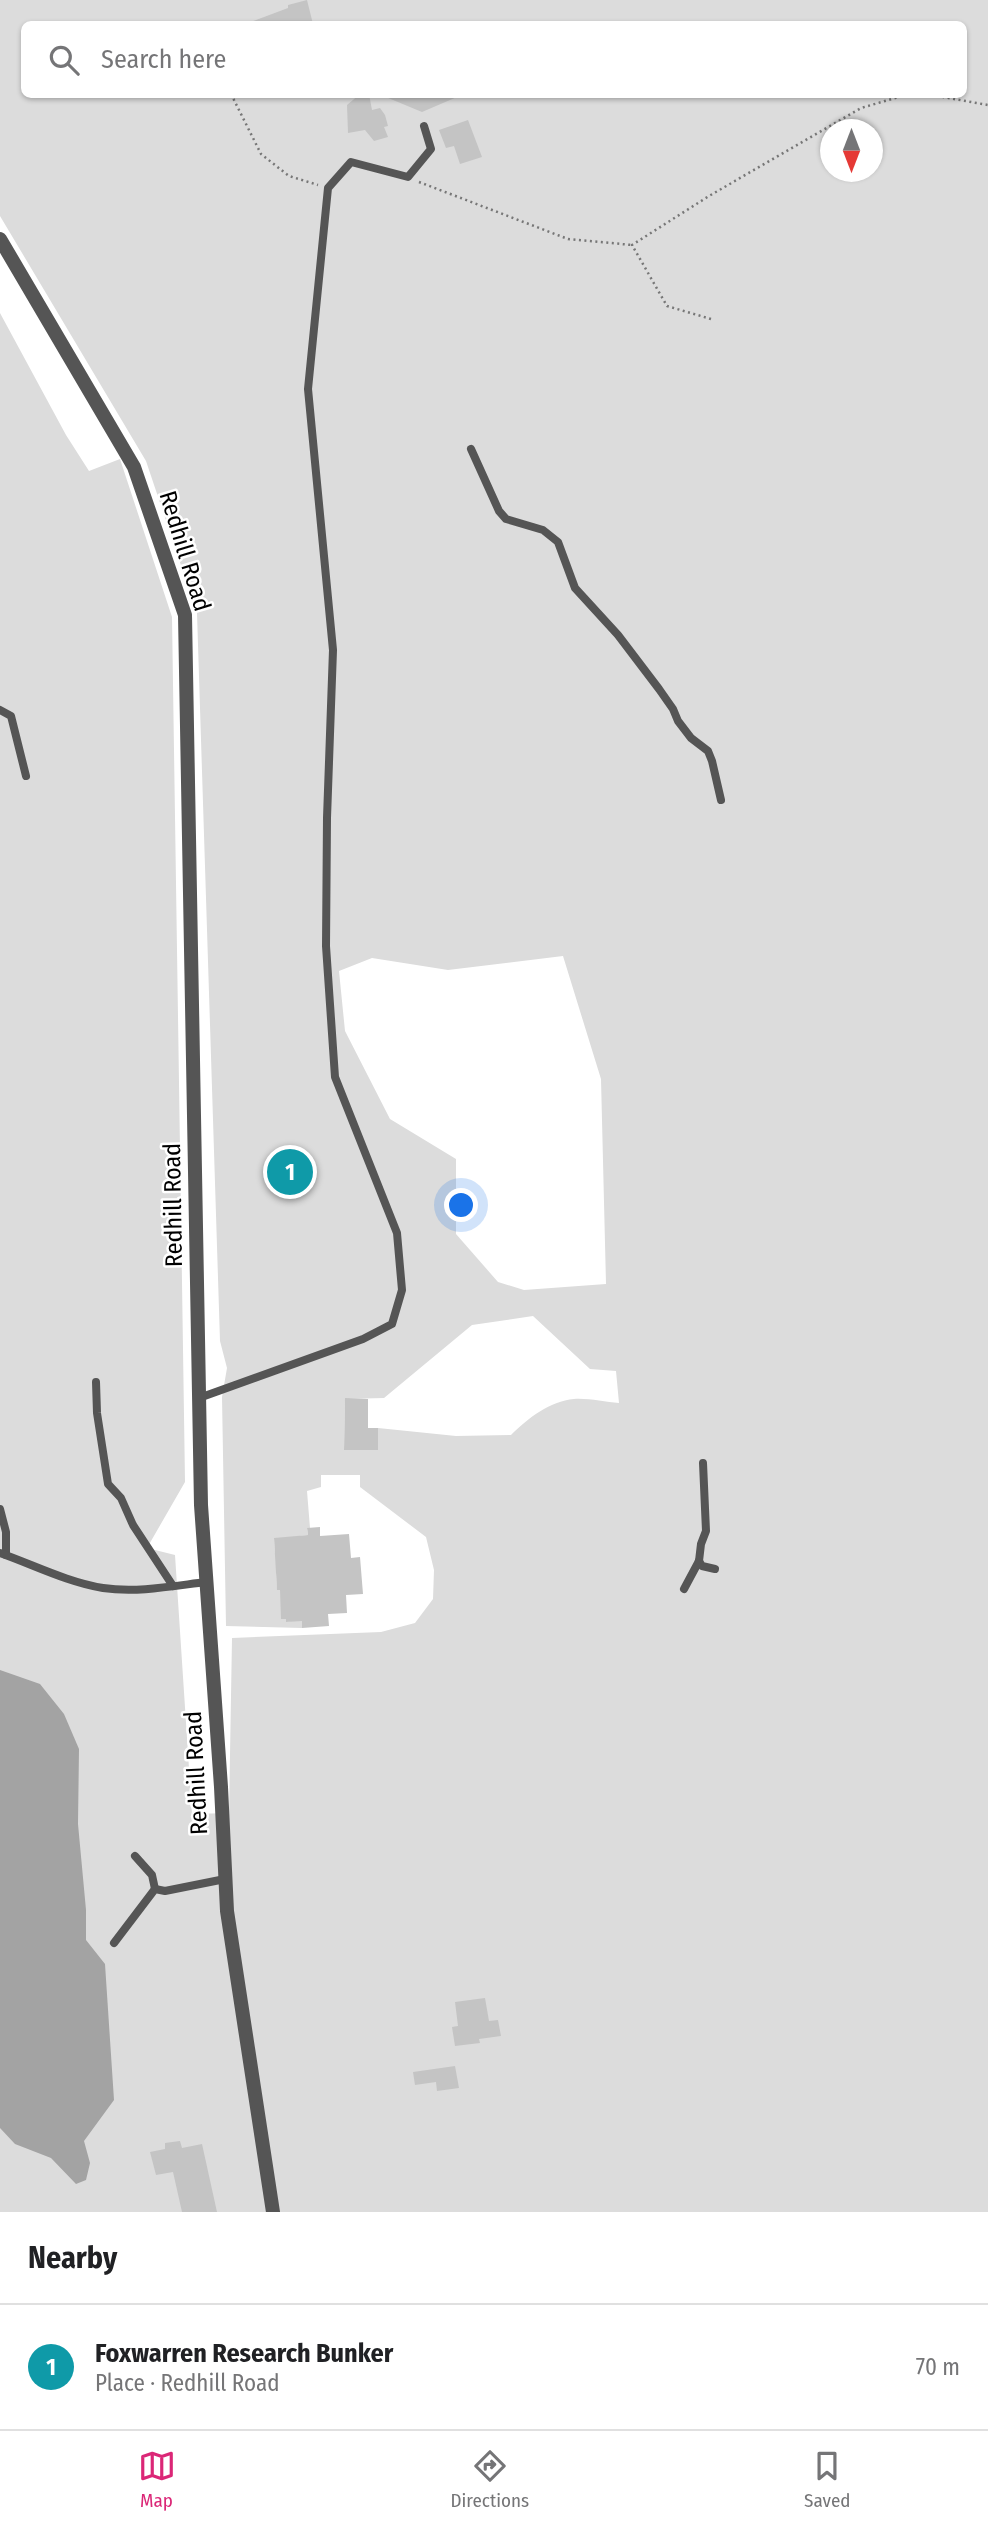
<!DOCTYPE html>
<html lang="en">
<head>
<meta charset="utf-8">
<style>
  :root { --surface:#fff; --page:#f2f2f2; --text:#202124; --muted:#757577; --line:#e0e0e0; --accent:#db2777 }
  body { margin:0; font-family:"Fira Sans Condensed",sans-serif; background:var(--page); color:var(--text) }
  .compass { position:absolute; left:820px; top:119px; width:63px; height:63px; border-radius:50%; background:var(--surface); box-shadow:0 2px 5px #0004; rotate:180deg }
  .you { position:absolute; left:462px; top:1206px; width:24px; height:24px; margin:-18px; border:5px solid #fff; border-radius:50%; background:#1a73e8; box-shadow:0 0 0 10px #1a73e833 }
  .badge { display:grid; place-items:center; width:46px; height:46px; border-radius:50%; background:var(--accent); color:#fff; font-size:23px; font-weight:700 }
  .pin { position:absolute; translate:-50% -50%; border:4px solid #fff; box-shadow:0 2px 7px #0006 }
  .list { margin:0; padding:0; list-style:none }
  h2 { display:flex; justify-content:space-between; align-items:center; height:91px; margin:0; padding:0 28px; font-size:30px }
  h2 small { font-size:23px; font-weight:400; color:var(--muted) }
  .list li { display:grid; grid-template-columns:46px 1fr auto; gap:21px; align-items:center; box-sizing:border-box; height:126px; padding:0 28px; border-top:2px solid var(--line) }
  .list b { display:block; font-size:26px; white-space:nowrap }
  .list p { margin:0; font-size:23px; white-space:nowrap; color:var(--muted) }
  .list em { font-size:23px; font-style:normal; color:var(--muted) }
  .icon { flex:none; width:38px; height:38px; fill:none; stroke:currentColor; stroke-width:2; stroke-linecap:round; stroke-linejoin:round }
  .map { position:relative; flex:none; width:988px; height:2212px; overflow:hidden }
  .search { position:absolute; background:var(--surface); box-shadow:0 2px 5px #0004; left:21px; right:21px; top:21px; height:77px; display:flex; align-items:center; gap:18px; box-sizing:border-box; padding:0 24px; border-radius:10px; color:var(--muted); font-size:26px }
  .sheet { height:217px; background:var(--surface) }
  nav { display:flex; justify-content:space-around; align-items:center; box-sizing:border-box; height:98px; border-top:2px solid var(--line); background:var(--surface); font-size:19px; color:var(--muted) }
  nav a { display:grid; justify-items:center; gap:4px }
  nav .on { color:var(--accent) }
  .map>svg:first-child { display:block }
  .green { fill:#dcdcdc; fill-rule:evenodd }
  .water { fill:#a3a3a3 }
  .building { fill:#c4c4c4 }
  .lines { fill:none; stroke-linecap:round; stroke-linejoin:round }
  .path { stroke:#777; stroke-width:2.5; stroke-dasharray:2 3.5; stroke-linecap:butt }
  .lane { stroke:#555; stroke-width:8 }
  .street { stroke:#555; stroke-width:14 }
  .labels { text-anchor:middle; dominant-baseline:central; stroke-width:5; stroke-linejoin:round; paint-order:stroke }
  .street-label { font-size:24px; fill:#000; stroke:#fff }
</style>
</head>
<body>
<div class="map">
<svg width="988" height="2212" viewBox="0 0 988 2212">
  <rect width="100%" height="100%" fill="#fff"/>
  <!-- green -->
  <path class="green" d="M0 0H988V2212H0V313L66 435 89 471 120 459 172 617 185 1482 147 1548 175 1555 192 1814 229 1813 232 1638 381 1632 415 1623 433 1599 434 1570 426 1537 360 1487V1475H321V1487L307 1491 310 1528H307L308 1535 299 1536V1538H274L275 1554H282L276 1570 277 1589H284L281 1619H286V1622L302 1619V1628L226 1626 222 1397 227 1368 220 1341 197 613 146 461 0 216ZM24 24H964V94H24ZM830 130H872V172H830ZM563 956 601 1079 606 1284 524 1290 498 1282 456 1234V1159L390 1119 345 1031 339 971 372 958 448 970ZM533 1316 590 1369 616 1371 619 1403C605 1402 588 1398 574 1399 550 1401 527 1419 511 1435L456 1436 378 1428V1450H344L345 1399 384 1398 472 1325Z"/>
  <!-- water -->
  <path class="water" d="M0 1670 40 1684 64 1714 79 1749 78 1824 86 1910V1940L105 1964 114 2100 84 2141 90 2163 86 2180 76 2184 51 2158 15 2144 0 2128Z"/>
  <!-- building -->
  <g class="building">
    <path d="M307 0 313 24H248V23L288 8V5Z"/>
    <path d="M360 94H369L372 110 380 108 385 115 388 126 384 127 388 137 374 141 365 130 348 133 347 105Z"/>
    <path d="M464 94 422 112 381 95V94Z"/>
    <path d="M468 120 482 157 460 164 454 146 446 148 439 130Z"/>
    <path d="M345 1398 368 1399V1428H378V1450H344Z"/>
    <path d="M320 1527V1536L349 1534 351 1558 360 1557 363 1594 346 1595 347 1613 328 1614 329 1626 302 1628V1621L286 1622V1619H281L280 1590H277L274 1538 308 1535 307 1528Z"/>
    <path d="M485 1998 489 2021 498 2020 501 2036 479 2039 480 2043 455 2046 452 2027 458 2026 455 2002Z"/>
    <path d="M455 2066 459 2088 437 2091 436 2082 415 2085 413 2072Z"/>
    <path d="M180 2141 182 2148 202 2144 217 2212H182L173 2172 156 2175 150 2152 165 2149V2143Z"/>
  </g>
  <g class="lines">
    <!-- path -->
    <g class="path">
      <path d="M231 94 261 154 289 176 318 185"/>
      <path d="M926 94 988 105"/>
      <path d="M419 182 568 239 632 245"/>
      <path d="M711 319 667 306 632 245 709 196 861 108 909 94"/>
    </g>
    <!-- lane -->
    <g class="lane">
      <path d="M471 449 499 511 506 519 543 530 558 542 575 588 618 635 659 689 673 709 678 721 691 738 708 751 712 761 721 800"/>
      <path d="M0 710 11 716 26 776"/>
      <path d="M96 1382 97 1413 108 1484 121 1498 133 1525 173 1586"/>
      <path d="M199 1398 363 1339 392 1324 402 1290 397 1233 335 1077 326 946 327 818 333 650 308 389 328 188 351 162 408 177 431 149 424 126"/>
      <path d="M0 1509 6 1532V1555"/>
      <path d="M0 1553C34 1565 67 1582 103 1588 137 1593 173 1586 206 1582"/>
      <path d="M699 1561 702 1566 715 1569"/>
      <path d="M684 1589 699 1561 701 1544 706 1531 703 1463"/>
      <path d="M135 1856 152 1875 155 1889"/>
      <path d="M114 1943 155 1889 165 1891 220 1880"/>
    </g>
    <!-- street -->
    <path class="street" d="M0 239 134 467 185 615 201 1505 221 1787 227 1911 273 2212"/>
  </g>
  <g class="labels">
    <!-- street labels -->
    <g class="street-label">
      <text transform="translate(185 551) rotate(73)">Redhill Road</text>
      <text transform="translate(173 1205) rotate(-91)">Redhill Road</text>
      <text transform="translate(196 1773) rotate(-93)">Redhill Road</text>
    </g>
  </g>
</svg>
<svg class="compass" viewBox="-18 -18 36 36"><path d="M0-13l5 13h-10z" fill="#e53935"/><path d="M0 13l5-13h-10z" fill="#757577"/></svg>
<div class="you"></div>
<div class="pin badge" style="left:290px;top:1172px;background:#0f9aa8">1</div>
<div class="search"><svg class="icon" aria-label="search" viewBox="0 0 24 24"><circle cx="10" cy="10" r="6"/><path d="M15 15l6 6"/></svg>Search here</div>
</div>
<section class="sheet">
<h2>Nearby<small></small></h2>
<ul class="list">
<li><span class="badge" style="background:#0f9aa8">1</span><div><b>Foxwarren Research Bunker</b><p>Place · Redhill Road</p></div><em>70 m</em></li>
</ul>
</section>
<nav>
<a class="on"><svg class="icon" aria-label="map" viewBox="0 0 24 24"><path d="M3 6l6-2 6 2 6-2v14l-6 2-6-2-6 2zM9 4v14M15 6v14"/></svg>Map</a>
<a><svg class="icon" aria-label="directions" viewBox="0 0 24 24"><path d="M12 3l9 9-9 9-9-9zM9 14v-3h6M13 9l2 2-2 2"/></svg>Directions</a>
<a><svg class="icon" aria-label="saved" viewBox="0 0 24 24"><path d="M7 4h10v16l-5-4-5 4z"/></svg>Saved</a>
</nav>
</body>
</html>
